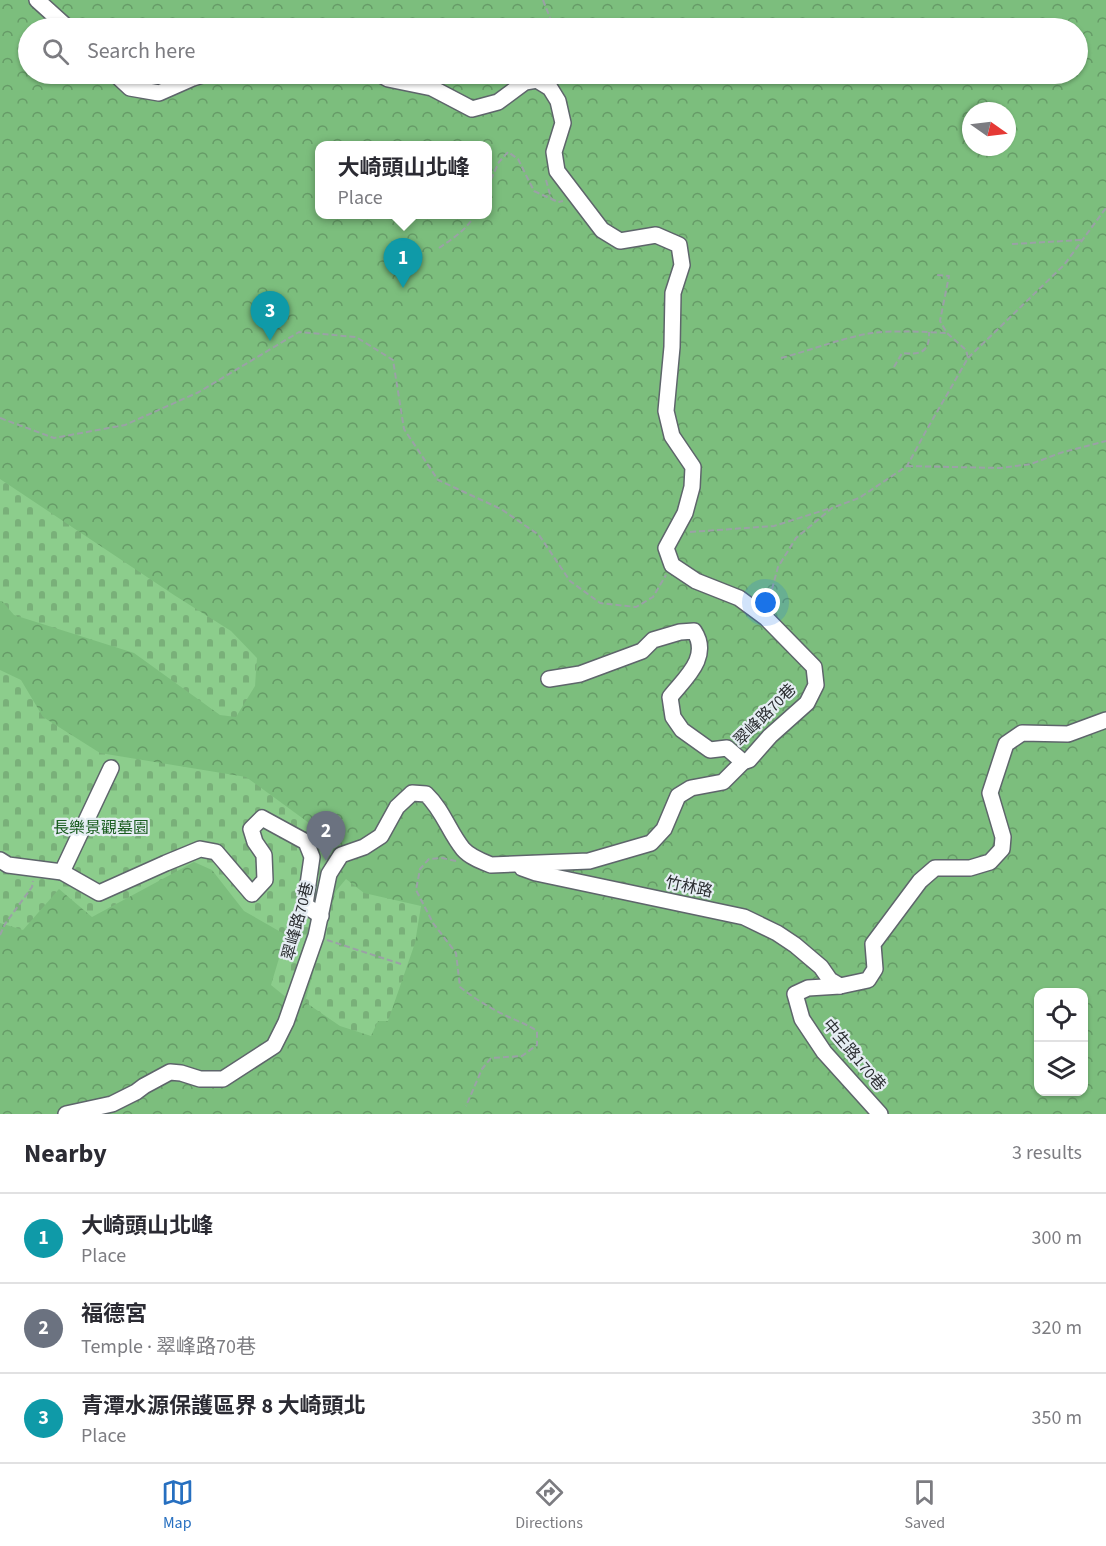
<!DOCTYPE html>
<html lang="en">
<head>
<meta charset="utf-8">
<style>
  :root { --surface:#fff; --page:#f7f7f7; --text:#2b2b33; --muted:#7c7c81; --line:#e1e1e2; --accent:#266fc0 }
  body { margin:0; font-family:"Source Sans 3","Noto Sans TC",sans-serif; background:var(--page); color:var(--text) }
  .controls { position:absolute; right:18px; bottom:18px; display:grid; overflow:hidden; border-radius:12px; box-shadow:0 2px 4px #0004 }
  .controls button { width:54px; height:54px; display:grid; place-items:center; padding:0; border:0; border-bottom:2px solid var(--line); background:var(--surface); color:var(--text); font:30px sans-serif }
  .compass { position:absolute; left:962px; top:102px; width:54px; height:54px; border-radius:50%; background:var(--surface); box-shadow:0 2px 4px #0004; rotate:104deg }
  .you { position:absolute; left:766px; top:603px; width:21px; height:21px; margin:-15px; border:4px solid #fff; border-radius:50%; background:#1a73e8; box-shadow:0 0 0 9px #1a73e833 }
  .badge { display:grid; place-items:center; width:39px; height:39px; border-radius:50%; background:var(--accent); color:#fff; font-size:20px; font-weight:700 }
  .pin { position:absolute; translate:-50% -50px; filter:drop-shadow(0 2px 3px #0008) }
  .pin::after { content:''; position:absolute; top:32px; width:21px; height:18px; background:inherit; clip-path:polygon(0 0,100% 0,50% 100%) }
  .popup { position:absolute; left:315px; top:141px; width:177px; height:78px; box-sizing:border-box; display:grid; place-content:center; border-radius:12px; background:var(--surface); filter:drop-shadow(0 2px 4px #0005); font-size:20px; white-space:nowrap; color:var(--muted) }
  .popup b { font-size:22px; color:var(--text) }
  .popup::after { content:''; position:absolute; left:50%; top:100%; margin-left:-12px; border:12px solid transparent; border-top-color:var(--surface) }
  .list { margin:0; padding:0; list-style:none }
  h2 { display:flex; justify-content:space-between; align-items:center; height:78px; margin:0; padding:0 24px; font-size:26px }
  h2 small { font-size:20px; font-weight:400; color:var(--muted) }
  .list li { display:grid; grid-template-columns:39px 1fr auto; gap:18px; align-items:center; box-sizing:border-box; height:90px; padding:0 24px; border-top:2px solid var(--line) }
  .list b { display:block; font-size:22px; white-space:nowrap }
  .list p { margin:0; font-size:20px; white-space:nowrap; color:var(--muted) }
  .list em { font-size:20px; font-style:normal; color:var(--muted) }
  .icon { flex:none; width:33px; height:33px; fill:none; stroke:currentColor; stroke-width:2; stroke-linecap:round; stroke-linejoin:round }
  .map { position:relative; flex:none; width:1106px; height:1114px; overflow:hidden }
  .search { position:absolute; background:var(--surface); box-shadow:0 2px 4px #0004; left:18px; right:18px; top:18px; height:66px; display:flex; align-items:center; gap:15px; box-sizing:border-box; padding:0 21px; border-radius:33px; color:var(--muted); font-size:22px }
  .sheet { height:348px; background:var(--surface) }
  nav { display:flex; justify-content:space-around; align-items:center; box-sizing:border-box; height:84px; border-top:2px solid var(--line); background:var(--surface); font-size:16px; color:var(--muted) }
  nav a { display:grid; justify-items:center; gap:3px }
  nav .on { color:var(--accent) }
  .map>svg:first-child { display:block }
  .forest { fill:url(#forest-crowns); fill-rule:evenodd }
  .cemetery { fill:url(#cemetery-stones) }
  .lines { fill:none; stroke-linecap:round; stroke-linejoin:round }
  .minor-casing { stroke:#5e656b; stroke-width:18 }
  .path { stroke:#9ba1a6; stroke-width:2; stroke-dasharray:6 3; stroke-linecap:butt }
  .minor { stroke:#fff; stroke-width:15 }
  .labels { text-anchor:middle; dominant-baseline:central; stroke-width:4.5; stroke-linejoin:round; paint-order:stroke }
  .street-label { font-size:16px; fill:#2a2d30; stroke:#e5edf3 }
  .park-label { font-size:16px; fill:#1b5e21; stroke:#e5edf3 }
</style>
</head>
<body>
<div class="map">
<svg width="1106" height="1114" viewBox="0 0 1106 1114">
  <defs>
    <pattern id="forest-crowns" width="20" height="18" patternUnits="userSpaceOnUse" patternTransform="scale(1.5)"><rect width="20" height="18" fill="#7cbe7d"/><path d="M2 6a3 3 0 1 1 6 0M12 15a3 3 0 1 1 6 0" fill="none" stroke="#669b67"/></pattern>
    <pattern id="cemetery-stones" width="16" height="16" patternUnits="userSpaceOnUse" patternTransform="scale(1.5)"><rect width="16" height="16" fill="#8ccd8c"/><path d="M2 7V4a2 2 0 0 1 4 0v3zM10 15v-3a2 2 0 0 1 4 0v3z" fill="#79b079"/></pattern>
  </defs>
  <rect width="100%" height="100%" fill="#e5edf3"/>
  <!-- forest -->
  <path class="forest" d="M0 0H1106V1114H0ZM28 28H1078V74H28ZM971 111H1007V147H971ZM319 146H487V214H319ZM1038 993H1084V1092H1038Z"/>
  <!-- cemetery -->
  <g class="cemetery">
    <path d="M0 479 174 595 231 631 257 658 255 686 236 717 220 715 134 653 14 615 2 601H0Z"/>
    <path d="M0 670 21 680 43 717 100 753 246 777 335 842 287 998 271 985 286 935 244 911 212 870 194 862 92 917 59 889 23 930 0 923Z"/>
    <path d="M346 879 364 893 421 906 415 943 388 1021H378L371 1036 340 1026 305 1002 336 891Z"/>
  </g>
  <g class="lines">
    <!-- minor casing -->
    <g class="minor-casing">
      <g id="minor">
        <path d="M37 0 68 28"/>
        <path d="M115 74 130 88 159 93 193 78 206 74"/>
        <path d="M549 679 580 674 642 651 653 640 680 632 694 631C711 657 685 678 670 697L673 717 682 730 710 750 727 748 743 762"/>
        <path d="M0 860 8 865 62 872 99 893 166 863 200 849 216 852 252 894 265 880 264 855 255 842 251 829 262 818 306 842 312 857 305 905 321 916"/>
        <path d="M522 868 536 873 744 917 777 933 795 945 821 967 830 980 840 986"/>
        <path d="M62 872 111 768"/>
        <path d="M66 1114 112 1104 136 1092 144 1086 170 1072 181 1073 200 1079H223L274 1046 286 1022 316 936 329 874 341 855 364 847 381 836 397 807 412 793 426 794C443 810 449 832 463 849 470 857 481 861 491 865L589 861 651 843 664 829 678 796 691 788 723 782 743 762 749 760 770 736 807 703 816 685 814 667 766 618 739 598 696 581 672 565 666 548 685 513 692 487 693 467 672 436 666 411 672 347 673 293 682 265 679 245 656 235 620 241 602 230 557 171 554 152 563 123 558 101 550 88 537 80 525 82 498 102 472 109 432 88 388 79 379 74"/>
        <path d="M880 1114 824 1052 802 1019 795 994 808 988 840 986 868 980 875 969 873 944 920 881 935 868H970L990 862 1002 849 1003 837 990 793 1006 744 1022 733 1068 734 1106 720"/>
      </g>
    </g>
    <!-- path -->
    <g class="path">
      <path d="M543 0 554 28"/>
      <path d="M546 180 551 198"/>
      <path d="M487 188 499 162 508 152 518 159 534 191 558 202 563 201"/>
      <path d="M1012 244 1081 240"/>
      <path d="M439 248C452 239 468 229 475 214"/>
      <path d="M781 358C812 350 841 338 872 333 894 330 925 332 947 333"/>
      <path d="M968 358 1064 265 1106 208"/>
      <path d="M894 367 902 353C919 355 930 353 929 332"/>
      <path d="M0 418 54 438 125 425 199 392 299 332 356 337 393 360 404 429 438 480 501 509 539 535 570 581 600 603 636 607 653 597 666 575"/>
      <path d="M907 466 1000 468 1031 464 1060 453 1106 441"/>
      <path d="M690 532 774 526 831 508"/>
      <path d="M773 607 771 593 778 567 796 538 832 508 859 498 907 466 926 431 968 358 966 350 947 333 940 321 949 276 937 275"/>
      <path d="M456 861 442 858 429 859 420 869 416 890 433 923 456 953 460 987C475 999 493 1010 511 1018 520 1022 528 1025 537 1031V1045L522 1056 491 1058 482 1069 466 1106"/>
      <path d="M0 935 5 924 32 887 33 881"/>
      <path d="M327 940 401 964"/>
    </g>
    <!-- minor -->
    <use href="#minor" class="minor"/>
  </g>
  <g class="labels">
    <!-- street labels -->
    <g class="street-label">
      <text transform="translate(765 715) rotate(-45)">翠峰路70巷</text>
      <text transform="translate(689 887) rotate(12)">竹林路</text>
      <text transform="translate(298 921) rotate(-75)">翠峰路70巷</text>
      <text transform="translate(854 1055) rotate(50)">中生路170巷</text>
    </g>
    <!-- park labels -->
    <g class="park-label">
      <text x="101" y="828">長樂景觀墓園</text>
    </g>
  </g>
</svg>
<div class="controls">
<button><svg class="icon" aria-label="locate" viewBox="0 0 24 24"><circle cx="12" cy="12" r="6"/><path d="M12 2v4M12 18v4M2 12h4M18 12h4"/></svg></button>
<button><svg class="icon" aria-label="layers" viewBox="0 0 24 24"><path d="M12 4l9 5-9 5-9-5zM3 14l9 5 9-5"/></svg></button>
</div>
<svg class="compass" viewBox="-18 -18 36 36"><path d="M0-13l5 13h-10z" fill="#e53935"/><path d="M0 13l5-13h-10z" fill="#7c7c81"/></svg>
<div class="you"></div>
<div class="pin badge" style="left:403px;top:288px;background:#0f9aa8">1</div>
<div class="popup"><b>大崎頭山北峰</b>Place</div>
<div class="pin badge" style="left:326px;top:861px;background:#6b7280">2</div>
<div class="pin badge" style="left:270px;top:341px;background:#0f9aa8">3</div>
<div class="search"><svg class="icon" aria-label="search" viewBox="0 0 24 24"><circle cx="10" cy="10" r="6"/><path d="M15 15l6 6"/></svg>Search here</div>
</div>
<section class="sheet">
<h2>Nearby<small>3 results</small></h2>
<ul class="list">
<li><span class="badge" style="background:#0f9aa8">1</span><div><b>大崎頭山北峰</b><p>Place</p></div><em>300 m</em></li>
<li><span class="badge" style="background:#6b7280">2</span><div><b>福德宮</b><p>Temple · 翠峰路70巷</p></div><em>320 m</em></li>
<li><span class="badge" style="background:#0f9aa8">3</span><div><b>青潭水源保護區界 8 大崎頭北</b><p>Place</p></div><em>350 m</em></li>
</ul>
</section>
<nav>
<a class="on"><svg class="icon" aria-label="map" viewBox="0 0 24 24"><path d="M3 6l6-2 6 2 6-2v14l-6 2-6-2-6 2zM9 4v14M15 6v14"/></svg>Map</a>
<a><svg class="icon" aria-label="directions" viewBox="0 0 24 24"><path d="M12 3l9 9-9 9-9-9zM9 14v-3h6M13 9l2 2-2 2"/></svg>Directions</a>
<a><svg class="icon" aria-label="saved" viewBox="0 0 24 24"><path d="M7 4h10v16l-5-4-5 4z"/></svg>Saved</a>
</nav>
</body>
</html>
